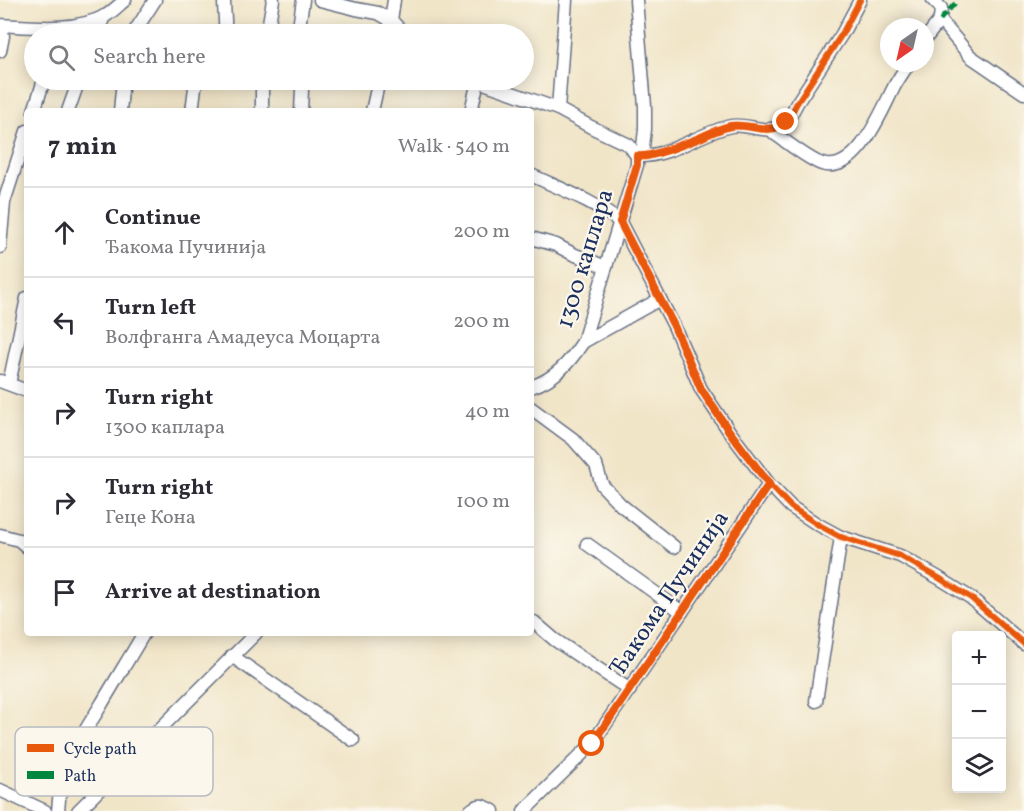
<!DOCTYPE html>
<html lang="en">
<head>
<meta charset="utf-8">
<style>
  :root { --surface:#fff; --page:#f7f7f7; --text:#2b2b33; --muted:#7c7c81; --line:#e1e1e2 }
  body { margin:0; font-family:Vollkorn,serif; background:var(--page); color:var(--text) }
  .controls { position:absolute; right:18px; bottom:18px; display:grid; overflow:hidden; border-radius:6px; box-shadow:0 3px 15px #0003 }
  .controls button { width:54px; height:54px; display:grid; place-items:center; padding:0; border:0; border-bottom:2px solid var(--line); background:var(--surface); color:var(--text); font:30px sans-serif }
  .compass { position:absolute; left:880px; top:18px; width:54px; height:54px; border-radius:50%; background:var(--surface); box-shadow:0 3px 15px #0003; rotate:214deg }
  .stop { position:absolute; width:18px; height:18px; margin:-14px; border:4px solid #ea580c; border-radius:50%; background:#fff }
  .stop.end { background:#ea580c; border-color:#fff; box-shadow:0 2px 6px #0008 }
  .list { margin:0; padding:0; list-style:none }
  h2 { display:flex; justify-content:space-between; align-items:center; height:78px; margin:0; padding:0 24px; font-size:26px }
  h2 small { font-size:20px; font-weight:400; color:var(--muted) }
  .list li { display:grid; grid-template-columns:39px 1fr auto; gap:18px; align-items:center; box-sizing:border-box; height:90px; padding:0 24px; border-top:2px solid var(--line) }
  .list b { display:block; font-size:22px; white-space:nowrap }
  .list p { margin:0; font-size:20px; white-space:nowrap; color:var(--muted) }
  .list em { font-size:20px; font-style:normal; color:var(--muted) }
  .icon { flex:none; width:33px; height:33px; fill:none; stroke:currentColor; stroke-width:2; stroke-linecap:round; stroke-linejoin:round }
  .map { position:relative; flex:none; width:1024px; height:811px; overflow:hidden }
  .search { position:absolute; background:var(--surface); box-shadow:0 3px 15px #0003; left:24px; top:24px; width:510px; height:66px; display:flex; align-items:center; gap:15px; box-sizing:border-box; padding:0 21px; border-radius:33px; color:var(--muted); font-size:22px }
  .panel { position:absolute; background:var(--surface); box-shadow:0 3px 15px #0003; left:24px; top:108px; width:510px; height:528px; border-radius:6px }
  .map>svg:first-child { display:block }
  .lines { fill:none; stroke-linecap:round; stroke-linejoin:round }
  .minor-casing { stroke:#666f83; stroke-width:15 }
  .minor { stroke:#fff; stroke-width:12 }
  .quiet { stroke:#00873e; stroke-width:4.5; stroke-dasharray:9 4.5; stroke-linecap:butt }
  .cycleway-casing { stroke:#fbf7ec; stroke-width:10 }
  .cycleway { stroke:#e8590c; stroke-width:6 }
  .route { stroke:#ea580c; stroke-width:8 }
  .labels { text-anchor:middle; dominant-baseline:central; stroke-width:4.5; stroke-linejoin:round; paint-order:stroke }
  .street-label { font-size:24px; fill:#1b2f5e; stroke:#fbf7ec }
  .key { fill:#fbf7ec; stroke:#b8bbc1; stroke-width:1.5 }
  .key-label { font-size:16px; fill:#1b2f5e }
</style>
</head>
<body>
<div class="map">
<svg width="1024" height="811" viewBox="0 0 1024 811">
  <rect width="100%" height="100%" fill="#fbf7ec"/>
  <filter id="ink" filterUnits="userSpaceOnUse"><feTurbulence type="fractalNoise" baseFrequency=".0167" numOctaves="2"/><feDisplacementMap in="SourceGraphic" scale="12" xChannelSelector="R" yChannelSelector="G"/><feConvolveMatrix kernelMatrix="1 2 1 2 8 2 1 2 1" color-interpolation-filters="sRGB"/></filter>
  <filter id="wash" filterUnits="userSpaceOnUse"><feTurbulence type="fractalNoise" baseFrequency=".008" numOctaves="4" result="noise"/><feDisplacementMap in="SourceGraphic" scale="24" xChannelSelector="R" yChannelSelector="G"/><feGaussianBlur stdDeviation="1.35" result="paint"/><feColorMatrix in="noise" values="0 0 0 0 0 0 0 0 0 0 0 0 0 0 0 0 0 1.4 0 .05"/><feComposite in="paint" operator="in"/></filter>
  <g filter="url(#wash)">
    <rect width="100%" height="100%" fill="#f1e5c8"/>
  </g>
  <g filter="url(#ink)">
    <g class="lines">
      <!-- minor casing -->
      <g class="minor-casing">
        <g id="minor">
          <path d="M224 0C224 12 226 23 225 34"/>
          <path d="M320 0 356 9 378 13 392 21 404 34"/>
          <path d="M636 0 645 106V129L642 156"/>
          <path d="M933 0 941 8 940 20 970 56 1024 93"/>
          <path d="M0 25C35 27 75 32 107 15 113 11 119 5 125 0"/>
          <path d="M0 27 3 36 0 51"/>
          <path d="M97 34 104 16"/>
          <path d="M133 34 155 0"/>
          <path d="M267 34 273 0"/>
          <path d="M298 34 303 0"/>
          <path d="M389 34 394 0"/>
          <path d="M925 39 940 20"/>
          <path d="M301 80 302 89 301 111"/>
          <path d="M475 80 558 109 591 127 629 145 637 156"/>
          <path d="M558 109 566 0"/>
          <path d="M34 111 44 80"/>
          <path d="M68 111 79 80"/>
          <path d="M120 111 123 80"/>
          <path d="M192 111 196 80"/>
          <path d="M262 111V80"/>
          <path d="M372 111 379 80"/>
          <path d="M471 111 478 81"/>
          <path d="M771 129 775 134C787 142 809 160 822 164 857 175 882 110 894 87 898 79 904 71 909 63"/>
          <path d="M637 156C669 158 701 132 731 126 747 123 766 135 781 126 789 121 793 110 797 103L842 34 860 0"/>
          <path d="M531 175C561 189 594 201 620 222L674 326 701 389 729 431 769 484 791 507 817 524 841 537 900 556 939 578 971 598 1024 644"/>
          <path d="M531 238 556 245 573 254 606 267"/>
          <path d="M0 247 4 202 27 131"/>
          <path d="M583 342 660 299"/>
          <path d="M0 381 27 391"/>
          <path d="M9 384 27 298"/>
          <path d="M531 387C555 379 569 363 583 342L637 165V156"/>
          <path d="M531 408 573 439 596 465 602 485 621 505 674 547"/>
          <path d="M0 535 19 540 27 547"/>
          <path d="M587 544 682 612"/>
          <path d="M534 622 555 640 630 690"/>
          <path d="M232 656 353 740"/>
          <path d="M816 701 841 537"/>
          <path d="M0 790 45 811"/>
          <path d="M58 811C60 767 79 741 101 705 115 681 130 657 144 633"/>
          <path d="M78 811 256 633"/>
          <path d="M470 811C479 803 483 805 493 811"/>
          <path d="M524 811 592 744 769 484"/>
        </g>
      </g>
      <!-- minor -->
      <use href="#minor" class="minor"/>
      <!-- quiet -->
      <path class="quiet" d="M940 20 958 0"/>
      <!-- cycleway casing -->
      <g class="cycleway-casing">
        <g id="cycleway">
          <path d="M637 156C669 158 701 132 731 126 747 123 766 135 781 126 789 121 793 110 797 103L842 34 860 0"/>
          <path d="M620 222 674 326 701 389 729 431 769 484 791 507 817 524 841 537 900 556 939 578 971 598 1024 644"/>
          <path d="M605 727 769 484"/>
        </g>
      </g>
      <!-- cycleway -->
      <use href="#cycleway" class="cycleway"/>
    </g>
  </g>
  <g class="lines" filter="url(#ink)">
    <!-- route -->
    <path class="route" d="M592 744 769 484 729 431 701 389 674 326 620 222 637 165V156C646 157 652 155 660 152 674 148 687 143 700 138 711 133 720 128 731 126 751 123 769 136 786 122"/>
  </g>
  <g class="labels">
    <!-- street labels -->
    <g class="street-label">
      <text transform="translate(586 259) rotate(-73)">1300 каплара</text>
      <text transform="translate(670 594) rotate(-56)">Ђакома Пучинија</text>
    </g>
  </g>
  <!-- legend -->
  <rect x="15" y="727" width="198" height="69" rx="9" class="key"/>
  <rect x="27" y="744" width="27" height="8" fill="#e8590c"/>
  <rect x="27" y="771" width="27" height="8" fill="#00873e"/>
  <g class="key-label">
    <text x="64" y="754">Cycle path</text>
    <text x="64" y="781">Path</text>
  </g>
</svg>
<div class="controls">
<button>+</button>
<button>−</button>
<button><svg class="icon" aria-label="layers" viewBox="0 0 24 24"><path d="M12 4l9 5-9 5-9-5zM3 14l9 5 9-5"/></svg></button>
</div>
<svg class="compass" viewBox="-18 -18 36 36"><path d="M0-13l5 13h-10z" fill="#e53935"/><path d="M0 13l5-13h-10z" fill="#7c7c81"/></svg>
<div class="stop" style="left:592px;top:744px"></div>
<div class="stop end" style="left:786px;top:122px"></div>
<div class="search"><svg class="icon" aria-label="search" viewBox="0 0 24 24"><circle cx="10" cy="10" r="6"/><path d="M15 15l6 6"/></svg>Search here</div>
<section class="panel">
<h2>7 min<small>Walk · 540 m</small></h2>
<ul class="list">
<li><svg class="icon" aria-label="ahead" viewBox="0 0 24 24"><path d="M12 20V5M6 11l6-6 6 6"/></svg><div><b>Continue</b><p>Ђакома Пучинија</p></div><em>200 m</em></li>
<li><svg class="icon" aria-label="left" viewBox="0 0 24 24"><path d="M17 20v-9H6M10 6l-5 5 5 5"/></svg><div><b>Turn left</b><p>Волфганга Амадеуса Моцарта</p></div><em>200 m</em></li>
<li><svg class="icon" aria-label="right" viewBox="0 0 24 24"><path d="M7 20v-9h11M14 6l5 5-5 5"/></svg><div><b>Turn right</b><p>1300 каплара</p></div><em>40 m</em></li>
<li><svg class="icon" aria-label="right" viewBox="0 0 24 24"><path d="M7 20v-9h11M14 6l5 5-5 5"/></svg><div><b>Turn right</b><p>Геце Кона</p></div><em>100 m</em></li>
<li><svg class="icon" aria-label="arrive" viewBox="0 0 24 24"><path d="M6 21V4h12l-3 4 3 4H6"/></svg><div><b>Arrive at destination</b></div></li>
</ul>
</section>
</div>
</body>
</html>
